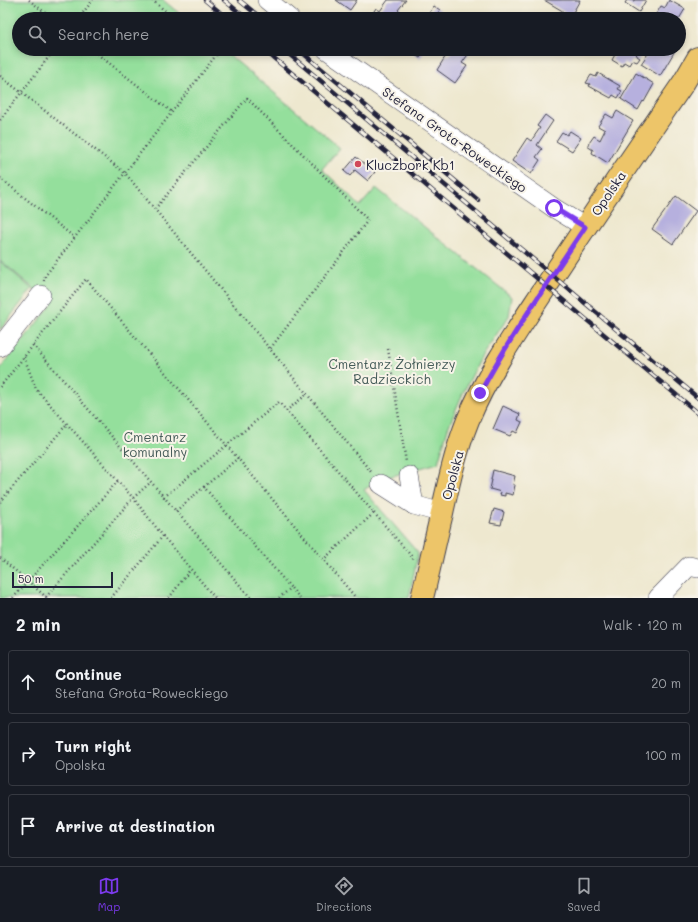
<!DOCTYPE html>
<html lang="en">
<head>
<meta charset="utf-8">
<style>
  :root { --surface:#171b24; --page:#242831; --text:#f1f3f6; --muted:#9ea1a6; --line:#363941; --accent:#7c3aed }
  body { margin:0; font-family:Mali,sans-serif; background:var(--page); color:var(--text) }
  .scale { position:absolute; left:12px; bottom:10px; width:101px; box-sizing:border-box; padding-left:4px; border:2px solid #22223b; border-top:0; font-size:11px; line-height:14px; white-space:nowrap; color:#22223b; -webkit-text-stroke:3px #f7f3e8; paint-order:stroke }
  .stop { position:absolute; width:12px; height:12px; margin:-9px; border:3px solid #7c3aed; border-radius:50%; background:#fff }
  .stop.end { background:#7c3aed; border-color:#fff; box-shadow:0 1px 4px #0008 }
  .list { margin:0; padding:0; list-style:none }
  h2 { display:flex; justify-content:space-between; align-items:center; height:52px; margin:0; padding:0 16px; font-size:17px }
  h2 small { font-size:13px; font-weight:400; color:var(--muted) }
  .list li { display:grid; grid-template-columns:26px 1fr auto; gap:12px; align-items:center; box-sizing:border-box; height:64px; margin:0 8px 8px; padding:0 8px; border:1px solid var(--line); border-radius:4px }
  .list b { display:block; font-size:15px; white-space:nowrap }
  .list p { margin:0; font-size:13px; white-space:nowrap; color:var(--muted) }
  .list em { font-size:13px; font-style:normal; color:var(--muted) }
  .icon { flex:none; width:22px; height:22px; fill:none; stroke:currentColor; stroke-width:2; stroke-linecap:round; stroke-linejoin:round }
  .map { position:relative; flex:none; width:698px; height:598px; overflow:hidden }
  .search { position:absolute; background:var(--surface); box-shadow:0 2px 6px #0003; left:12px; right:12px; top:12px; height:44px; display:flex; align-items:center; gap:10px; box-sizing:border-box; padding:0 14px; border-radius:22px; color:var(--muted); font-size:15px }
  .sheet { height:268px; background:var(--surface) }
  nav { display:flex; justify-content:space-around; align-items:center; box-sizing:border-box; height:56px; border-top:1px solid var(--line); background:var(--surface); font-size:11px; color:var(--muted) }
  nav a { display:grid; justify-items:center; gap:2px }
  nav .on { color:var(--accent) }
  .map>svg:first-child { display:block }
  .green { fill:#94df9c; stroke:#5b806c }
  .building { fill:#b6b0de }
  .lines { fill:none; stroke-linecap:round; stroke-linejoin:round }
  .minor-casing { stroke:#414051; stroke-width:20 }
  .major-casing { stroke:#414051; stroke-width:24 }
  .path { stroke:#414051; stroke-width:2.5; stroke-dasharray:1 3; stroke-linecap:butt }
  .minor { stroke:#fff; stroke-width:19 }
  .major { stroke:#edc569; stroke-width:22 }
  .rail-casing { stroke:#22223b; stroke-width:4.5 }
  .rail { stroke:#f7f3e8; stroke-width:3; stroke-dasharray:9; stroke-linecap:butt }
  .route { stroke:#7c3aed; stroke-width:5 }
  .poi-dot { fill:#d1495b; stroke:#f7f3e8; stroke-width:1.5 }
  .labels { text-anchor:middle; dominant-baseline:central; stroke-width:4; stroke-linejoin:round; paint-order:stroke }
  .street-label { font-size:13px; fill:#22223b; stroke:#f7f3e8 }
  .poi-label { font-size:13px; fill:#22223b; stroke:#f7f3e8; text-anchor:start }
  .park-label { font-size:13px; fill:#445b58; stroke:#f7f3e8 }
</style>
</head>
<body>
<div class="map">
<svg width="698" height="598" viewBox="0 0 698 598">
  <rect width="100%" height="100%" fill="#f7f3e8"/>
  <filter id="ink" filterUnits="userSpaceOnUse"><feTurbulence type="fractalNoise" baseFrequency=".025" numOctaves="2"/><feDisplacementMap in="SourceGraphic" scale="8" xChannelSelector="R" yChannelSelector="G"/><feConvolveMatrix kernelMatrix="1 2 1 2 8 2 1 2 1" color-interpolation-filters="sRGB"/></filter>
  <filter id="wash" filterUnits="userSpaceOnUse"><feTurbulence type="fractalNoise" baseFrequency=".012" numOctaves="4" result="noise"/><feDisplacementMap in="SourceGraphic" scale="16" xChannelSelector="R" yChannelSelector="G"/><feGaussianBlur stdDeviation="0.9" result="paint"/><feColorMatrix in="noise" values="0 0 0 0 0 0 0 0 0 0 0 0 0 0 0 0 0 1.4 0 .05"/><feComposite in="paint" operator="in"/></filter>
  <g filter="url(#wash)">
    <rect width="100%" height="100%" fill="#eee8cf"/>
    <!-- green -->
    <g class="green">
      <path d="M0 0H163L186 19H19V49H222L340 148 322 169 360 206 376 188 512 297 509 316 482 356 463 393 448 428 438 463 378 480 364 490 418 553 409 598H0V369L52 304 33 288 0 260Z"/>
      <path d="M0 261 32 289 0 330Z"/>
    </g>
    <g id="blocks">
      <!-- building -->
      <g class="building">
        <path d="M336 0H357L350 10Z"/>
        <path d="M388 0H406L398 10 400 12 396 19H369L376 8 380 11Z"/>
        <path d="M544 0H580L571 16Z"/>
        <path d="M627 0H631L634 1V0H646L639 12 625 3Z"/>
        <path d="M669 0 685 9 679 19H660L655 16 661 6 665 8Z"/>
        <path d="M434 6 440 10 436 16 441 19H425Z"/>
        <path d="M406 49H426L420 58Z"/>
        <path d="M454 49H472L462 63 467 66 455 83 437 70 447 54 449 56Z"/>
        <path d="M615 49H639L636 54 637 55V56L640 58 637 62 632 60 629 65 624 62 622 66 612 60 617 51Z"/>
        <path d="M651 49H676L660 76 641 64Z"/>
        <path d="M598 73 620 86 618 89 622 91 618 98 613 95 611 98 589 86 590 84 586 83 591 75 596 77Z"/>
        <path d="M636 73 654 84 644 102 643 101 638 110 621 99Z"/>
        <path d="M617 111 633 121 608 163 592 153 593 150 587 146 594 136 600 140 605 130 598 126 606 114 613 118Z"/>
        <path d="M545 115 553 121 537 145 542 149 536 157 540 160 531 174 512 161 527 138 531 141 540 128 537 126Z"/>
        <path d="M570 131 581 138 572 151 556 141 562 132 567 135Z"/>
        <path d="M356 157 375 172 368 181 355 170 350 176 344 171Z"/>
        <path d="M676 196 696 211 673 244 652 229Z"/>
        <path d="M503 406 520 414 518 420 522 422 517 433 513 431 510 436 493 429Z"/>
        <path d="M493 470 515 476 513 485H515L513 495 505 493V496L500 495 501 492 490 489 492 480H491Z"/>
        <path d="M494 509 504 512 501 525 490 523Z"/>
      </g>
    </g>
  </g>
  <g filter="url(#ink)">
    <use href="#blocks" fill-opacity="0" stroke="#414051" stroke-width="1"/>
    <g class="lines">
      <!-- minor casing -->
      <g class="minor-casing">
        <g id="minor">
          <path d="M267 0 290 19"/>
          <path d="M326 49 554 208 585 227"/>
          <path d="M0 347 41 295"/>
          <path d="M409 476 414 505 442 513"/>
          <path d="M381 484 414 505"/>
          <path d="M658 598 689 566 698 568"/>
        </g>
      </g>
      <!-- major casing -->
      <g class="major-casing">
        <path id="major" d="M422 598C429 570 435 541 442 513 449 481 456 450 468 420 488 372 519 328 547 285 592 216 638 149 684 82L698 58"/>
      </g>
      <!-- path -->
      <g class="path">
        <path d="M29 0 53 19"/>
        <path d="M152 0 175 19"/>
        <path d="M78 19 93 0"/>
        <path d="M91 49 172 112"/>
        <path d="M0 76 125 173 372 473"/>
        <path d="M0 120 55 49"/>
        <path d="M0 178 75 238"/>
        <path d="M155 209 247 98 368 220 270 349"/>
        <path d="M44 281 45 276 217 54 210 49"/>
        <path d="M33 345 251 598"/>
        <path d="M388 349 406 462"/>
        <path d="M24 357 36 389 133 498 163 536 215 598"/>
        <path d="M0 387 86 279 356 598"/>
        <path d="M286 411 307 394"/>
        <path d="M204 487 238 458"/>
        <path d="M164 497 279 402 374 513 324 559"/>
        <path d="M0 502 67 424"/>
        <path d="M176 511 204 487 291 588"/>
        <path d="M374 513 413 558V559"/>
        <path d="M0 558 28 581 47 598"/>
        <path d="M46 597 133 498 151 482"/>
        <path d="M13 598 118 481"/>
        <path d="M111 598 163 536"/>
        <path d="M169 598 190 570"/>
        <path d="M279 598 291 588 300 598"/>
      </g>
      <!-- minor -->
      <use href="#minor" class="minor"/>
      <!-- major -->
      <use href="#major" class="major"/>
      <!-- rail casing -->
      <g class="rail-casing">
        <g id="rail">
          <path d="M205 0 228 19"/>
          <path d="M224 0 247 19"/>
          <path d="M239 0 262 19"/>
          <path d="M263 49 698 413"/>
          <path d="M283 49 698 398"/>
          <path d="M298 49 478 200"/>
        </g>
      </g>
      <!-- rail -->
      <use href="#rail" class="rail"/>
    </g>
  </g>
  <g class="lines" filter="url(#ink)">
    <!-- route -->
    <path class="route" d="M480 393C511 335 549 281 585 227L554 208"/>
  </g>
  <!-- markers -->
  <circle class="poi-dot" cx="358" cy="164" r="4"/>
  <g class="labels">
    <!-- street labels -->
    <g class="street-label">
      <text transform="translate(455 139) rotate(35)">Stefana Grota-Roweckiego</text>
      <text transform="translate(608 193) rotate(-56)">Opolska</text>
      <text transform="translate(452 475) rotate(-75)">Opolska</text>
    </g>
    <!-- poi labels -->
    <g class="poi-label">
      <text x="366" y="164">Kluczbork Kb1</text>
    </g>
    <!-- park labels -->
    <g class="park-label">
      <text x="392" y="363">Cmentarz Żołnierzy<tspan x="392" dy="15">Radzieckich</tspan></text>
      <text x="155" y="436">Cmentarz<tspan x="155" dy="15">komunalny</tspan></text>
    </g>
  </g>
</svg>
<div class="scale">50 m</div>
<div class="stop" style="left:554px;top:208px"></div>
<div class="stop end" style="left:480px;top:393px"></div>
<div class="search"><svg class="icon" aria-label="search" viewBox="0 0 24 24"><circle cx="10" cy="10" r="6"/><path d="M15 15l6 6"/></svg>Search here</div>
</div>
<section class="sheet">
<h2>2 min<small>Walk · 120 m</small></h2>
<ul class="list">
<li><svg class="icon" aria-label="ahead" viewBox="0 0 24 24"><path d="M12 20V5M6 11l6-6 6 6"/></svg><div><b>Continue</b><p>Stefana Grota-Roweckiego</p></div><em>20 m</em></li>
<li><svg class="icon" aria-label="right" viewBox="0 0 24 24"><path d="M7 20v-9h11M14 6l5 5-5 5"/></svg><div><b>Turn right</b><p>Opolska</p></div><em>100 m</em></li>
<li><svg class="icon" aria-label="arrive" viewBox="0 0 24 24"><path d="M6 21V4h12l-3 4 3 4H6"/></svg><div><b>Arrive at destination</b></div></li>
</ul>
</section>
<nav>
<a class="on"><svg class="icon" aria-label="map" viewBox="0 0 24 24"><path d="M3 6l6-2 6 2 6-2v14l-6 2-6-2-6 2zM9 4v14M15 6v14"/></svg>Map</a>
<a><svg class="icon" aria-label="directions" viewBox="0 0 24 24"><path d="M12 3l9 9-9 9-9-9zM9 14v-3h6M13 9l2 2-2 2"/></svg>Directions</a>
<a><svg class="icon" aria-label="saved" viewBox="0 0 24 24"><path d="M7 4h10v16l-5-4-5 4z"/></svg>Saved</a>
</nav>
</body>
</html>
